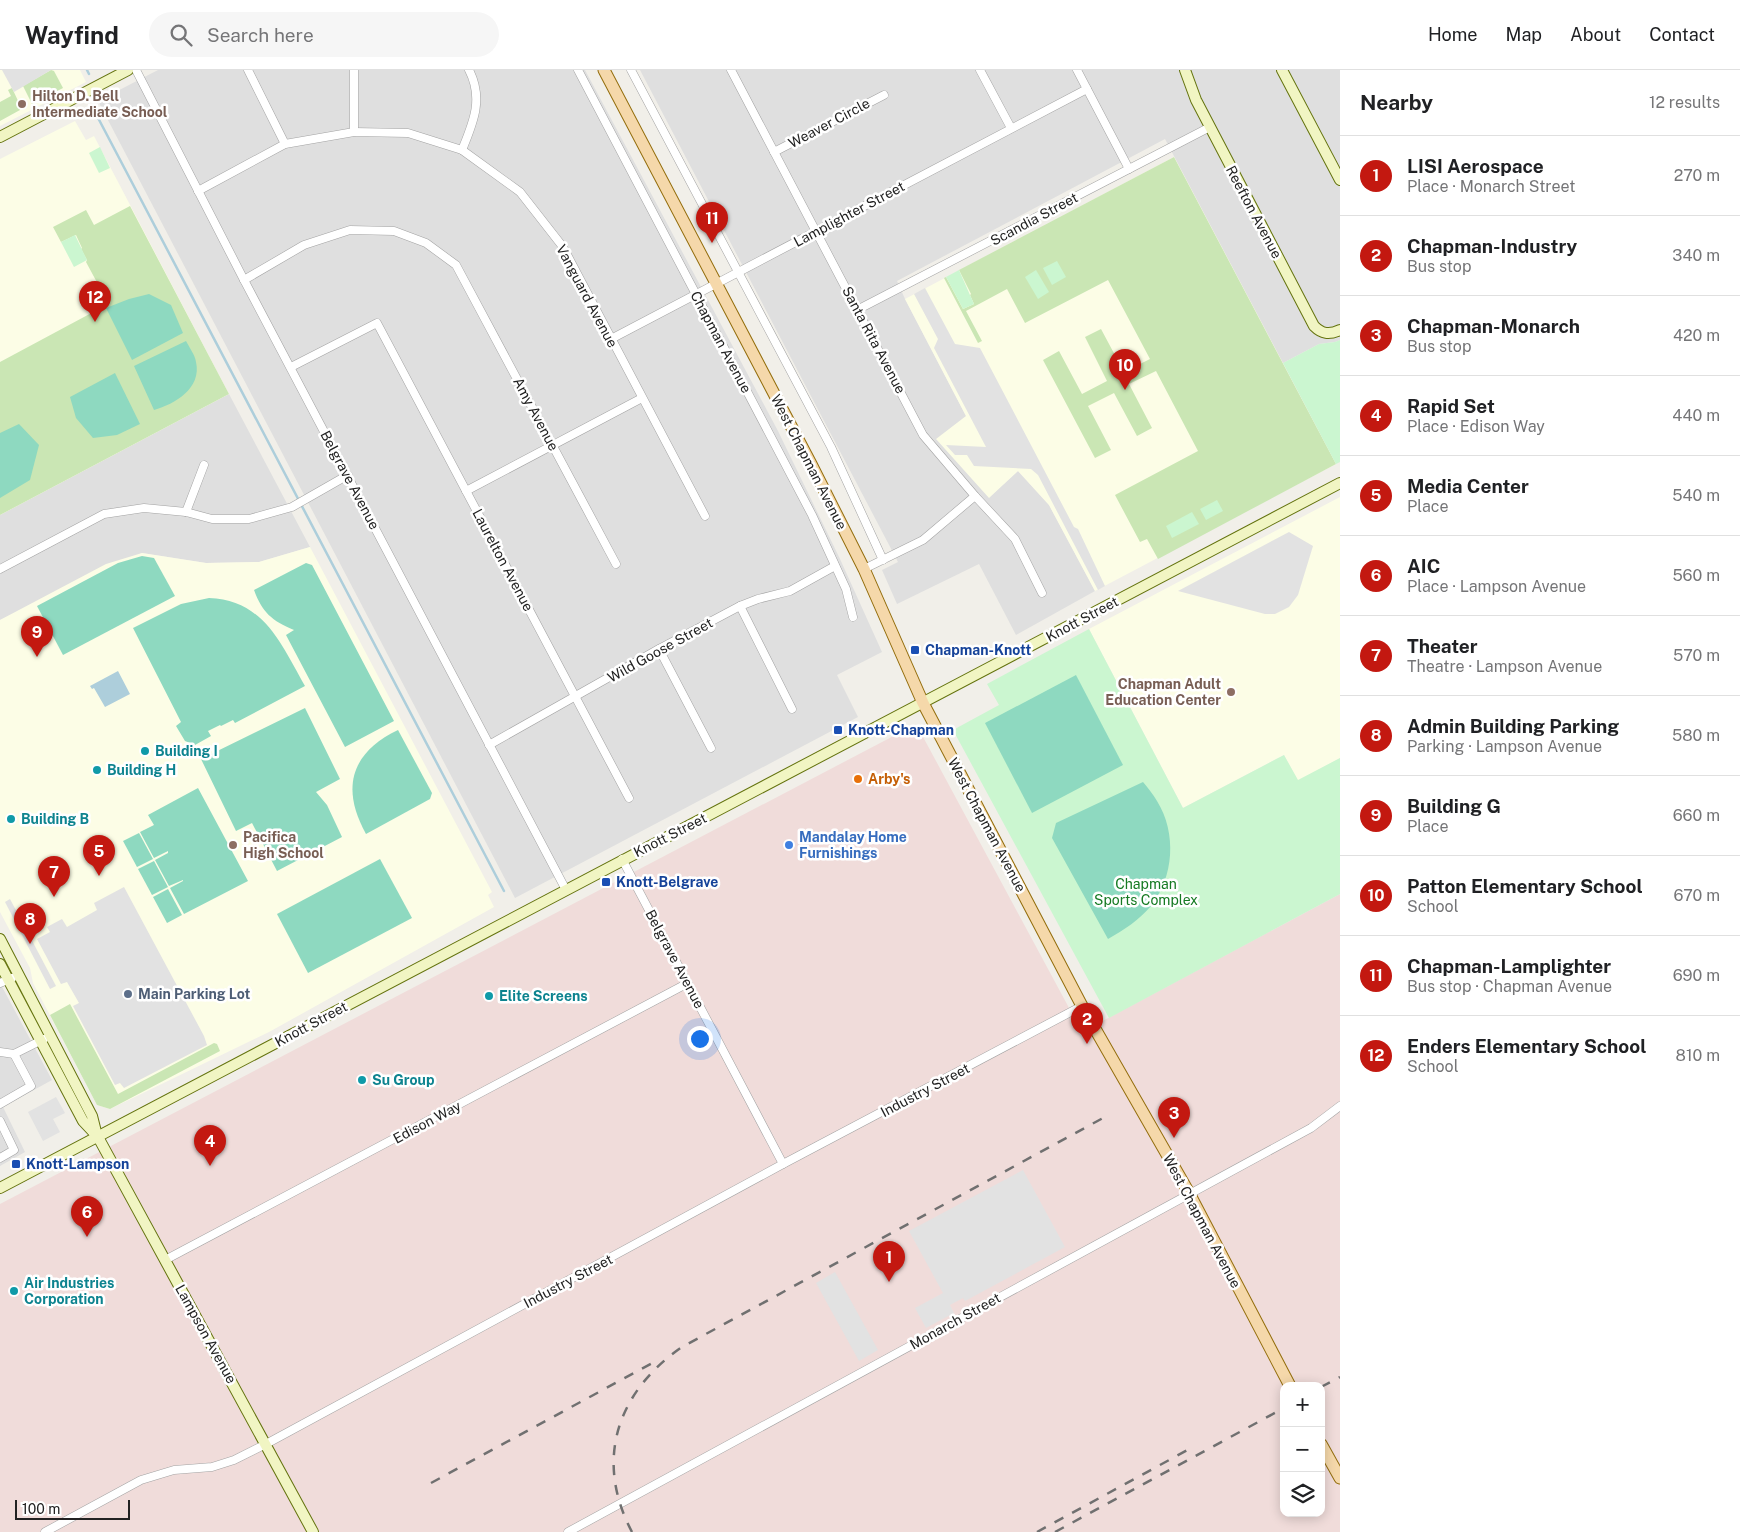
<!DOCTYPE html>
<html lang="en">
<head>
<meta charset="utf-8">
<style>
  :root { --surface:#fff; --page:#f6f6f6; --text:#202124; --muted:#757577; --line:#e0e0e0; --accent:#c31810 }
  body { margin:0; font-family:"Public Sans",sans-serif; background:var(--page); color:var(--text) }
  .controls { position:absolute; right:15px; bottom:15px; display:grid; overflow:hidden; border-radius:10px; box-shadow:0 2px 12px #0003 }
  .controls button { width:45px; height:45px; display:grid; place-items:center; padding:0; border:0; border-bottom:1px solid var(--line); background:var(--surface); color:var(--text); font:25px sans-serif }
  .scale { position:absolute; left:15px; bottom:12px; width:115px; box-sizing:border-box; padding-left:5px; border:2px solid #222; border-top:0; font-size:14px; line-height:18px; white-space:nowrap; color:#222; -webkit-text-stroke:4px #fff; paint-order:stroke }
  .you { position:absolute; left:699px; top:968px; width:18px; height:18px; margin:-12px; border:4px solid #fff; border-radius:50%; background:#1a73e8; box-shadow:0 0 0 8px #1a73e833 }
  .badge { display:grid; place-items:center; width:32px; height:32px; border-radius:50%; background:var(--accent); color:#fff; font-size:16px; font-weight:700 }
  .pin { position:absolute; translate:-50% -41px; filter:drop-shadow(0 1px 2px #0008) }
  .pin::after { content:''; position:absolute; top:26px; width:18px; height:15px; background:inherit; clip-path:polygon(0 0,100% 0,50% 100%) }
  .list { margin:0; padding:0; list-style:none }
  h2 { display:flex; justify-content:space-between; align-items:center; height:65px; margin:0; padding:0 20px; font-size:21px }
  h2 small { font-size:16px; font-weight:400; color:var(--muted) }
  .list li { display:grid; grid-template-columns:32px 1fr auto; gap:15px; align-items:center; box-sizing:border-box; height:80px; padding:0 20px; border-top:1px solid var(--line) }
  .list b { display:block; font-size:19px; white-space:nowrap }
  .list p { margin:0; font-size:16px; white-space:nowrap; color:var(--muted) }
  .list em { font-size:16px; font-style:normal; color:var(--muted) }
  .icon { flex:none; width:28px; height:28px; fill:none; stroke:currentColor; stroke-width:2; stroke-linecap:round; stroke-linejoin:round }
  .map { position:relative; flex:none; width:1340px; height:1462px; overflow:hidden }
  header { display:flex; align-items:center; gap:30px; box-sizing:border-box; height:70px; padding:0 25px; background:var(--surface); border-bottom:1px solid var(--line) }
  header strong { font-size:24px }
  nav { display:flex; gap:28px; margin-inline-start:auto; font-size:18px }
  .search { width:350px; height:45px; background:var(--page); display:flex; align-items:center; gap:12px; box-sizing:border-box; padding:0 18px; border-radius:28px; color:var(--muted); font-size:19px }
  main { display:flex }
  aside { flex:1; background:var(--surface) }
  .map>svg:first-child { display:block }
  .residential { fill:#dfdfdf }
  .commercial { fill:#f0dcda; fill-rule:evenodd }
  .education { fill:#fcfde6 }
  .grass { fill:#cae6b4 }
  .park { fill:#cbf6d0 }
  .pitch { fill:#8ed9c0 }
  .parking { fill:#e2e2e2 }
  .water { fill:#adcedb }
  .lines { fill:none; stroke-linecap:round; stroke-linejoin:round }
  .stream { stroke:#adcedb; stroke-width:2.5 }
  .street-casing { stroke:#a3a3a3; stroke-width:9 }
  .secondary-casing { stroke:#64730e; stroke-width:12 }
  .primary-casing { stroke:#936d0c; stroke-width:13 }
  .street { stroke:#fff; stroke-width:8 }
  .secondary { stroke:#f1f5c3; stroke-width:10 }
  .primary { stroke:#f5d8aa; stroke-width:11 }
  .rail { stroke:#707070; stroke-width:2.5; stroke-dasharray:10 10; stroke-linecap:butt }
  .education-dot { fill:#8d6e63; stroke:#fff; stroke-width:2 }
  .transit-dot { fill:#1a4fb4; stroke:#fff; stroke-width:2 }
  .culture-dot { fill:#0f9aa8; stroke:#fff; stroke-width:2 }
  .food-dot { fill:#e8710a; stroke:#fff; stroke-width:2 }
  .shop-dot { fill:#3f7fe0; stroke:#fff; stroke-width:2 }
  .service-dot { fill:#5c6f8a; stroke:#fff; stroke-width:2 }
  .labels { text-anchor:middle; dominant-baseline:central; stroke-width:5; stroke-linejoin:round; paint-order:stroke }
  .education-label { font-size:14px; font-weight:bold; fill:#785e54; stroke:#fff; text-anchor:start }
  .street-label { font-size:14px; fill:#222; stroke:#fff }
  .transit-label { font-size:14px; font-weight:bold; fill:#164399; stroke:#fff; text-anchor:start }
  .culture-label { font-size:14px; font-weight:bold; fill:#0d838f; stroke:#fff; text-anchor:start }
  .food-label { font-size:14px; font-weight:bold; fill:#c56008; stroke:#fff; text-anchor:start }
  .shop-label { font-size:14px; font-weight:bold; fill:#366cbe; stroke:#fff; text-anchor:start }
  .park-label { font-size:14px; fill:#157a22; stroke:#fff }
  .service-label { font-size:14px; font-weight:bold; fill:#4e5e75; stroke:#fff; text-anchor:start }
</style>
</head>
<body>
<header>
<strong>Wayfind</strong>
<div class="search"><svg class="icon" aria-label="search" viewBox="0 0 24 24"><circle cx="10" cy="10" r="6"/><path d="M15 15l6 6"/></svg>Search here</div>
<nav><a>Home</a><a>Map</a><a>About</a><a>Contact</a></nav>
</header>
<main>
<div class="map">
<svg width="1340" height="1462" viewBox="0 0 1340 1462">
  <rect width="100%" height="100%" fill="#f1efe9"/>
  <!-- residential -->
  <g class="residential">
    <path d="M158 0H585L778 361 840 489 882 582 837 605 858 647 515 828 98 31Z"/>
    <path d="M640 0H1340V270L1335 272 1319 274 1283 293 1165 69 897 211 905 229 966 346 989 427 1018 401 1049 435 1095 521 1016 565 979 494 897 534 882 500 898 492Z"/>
    <path d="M229 324 310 477 259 492 206 493 142 483 0 550V445Z"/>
    <path d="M0 913 52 1010 3 1037 25 1082 0 1096Z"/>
  </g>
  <!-- commercial -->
  <path class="commercial" d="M905 660 922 665 1082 962 1340 824V1462H0V1134ZM1284 1316H1321V1443H1284Z"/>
  <!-- education -->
  <g class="education">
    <path d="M0 0H80L86 12 0 56Z"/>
    <path d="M75 51 86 70 94 66 229 324 0 445V89Z"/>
    <path d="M1174 87 1336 394 1095 521 1049 435 1018 401 989 428 936 369 966 346 905 229Z"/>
    <path d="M1340 427V688L1298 711 1284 685 1183 738 1089 559Z"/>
    <path d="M310 477 492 822 488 825 494 837 269 962 110 1039 97 1035 33 913 30 898 0 842V550L106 494 142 483 206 493 259 492Z"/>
  </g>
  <!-- grass -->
  <g class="grass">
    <path d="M51 0 54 1 63 18 32 34 23 16Z"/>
    <path d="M12 18 20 35V40L0 51V32L11 26 8 20Z"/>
    <path d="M1174 87 1336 394 1158 489 1147 469 1140 472 1115 425 1198 381 1156 301 1129 314 1152 358 1137 366 1114 323 1088 336 1111 380 1095 388 1043 290 1059 281 1082 324 1107 311 1085 267 1101 259 1124 302 1150 289 1108 210 1025 253 1007 219 966 241 982 271 978 273 944 208 946 207 963 239 974 234 970 225 971 224 959 200Z"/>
    <path d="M130 136 229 324 0 445V292L97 240 89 225 100 218 86 192 87 190 81 179 82 178 76 165 61 172 53 157 86 140 94 155Z"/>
    <path d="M70 934 118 1024 214 973 217 974 220 981 110 1039 97 1035 50 945Z"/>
  </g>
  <!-- park -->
  <g class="park">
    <path d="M100 77 110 98 99 103 89 83Z"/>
    <path d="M75 165 87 190 74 197 61 172Z"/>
    <path d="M1057 191 1066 207 1052 215 1043 198Z"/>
    <path d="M959 200 974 234 963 239 946 207Z"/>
    <path d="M1036 200 1049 222 1038 229 1025 207Z"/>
    <path d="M1340 270V392L1336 394 1283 293 1319 274 1335 272Z"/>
    <path d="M1217 430 1223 441 1206 450 1200 439Z"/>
    <path d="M1192 442 1199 454 1172 468 1166 456Z"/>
    <path d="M1089 559 1183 738 1284 685 1298 710 1340 688V824L1109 948 953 660 999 635 987 614Z"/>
  </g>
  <!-- pitch -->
  <g class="pitch">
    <path d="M149 224 171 235 183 263 132 290 106 238 129 229Z"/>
    <path d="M186 271C189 277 195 285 196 292 202 318 175 334 154 340L134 296Z"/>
    <path d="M115 303 140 354 117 365 93 368 76 348 70 327Z"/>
    <path d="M19 354 39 375 30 410 0 428V363Z"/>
    <path d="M142 486 154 488 175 526 63 585 37 536 118 493Z"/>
    <path d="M306 493 312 495 394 651 345 677 286 565 294 560C272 551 262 542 254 520Z"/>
    <path d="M209 528C264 530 281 574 305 616L235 653 233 650 221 656 220 655 208 661 211 666 195 675 185 671 176 656 181 652 133 558 181 534Z"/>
    <path d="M1076 605 1123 695 1032 743 985 653Z"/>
    <path d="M305 638 340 709 316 722 327 735 342 767 277 801 252 753 236 761 201 689Z"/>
    <path d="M398 660 432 723 430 729 366 764C341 719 350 683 398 660Z"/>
    <path d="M1143 712C1148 718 1153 724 1157 731 1177 763 1174 807 1151 836 1139 850 1124 860 1108 869L1052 768 1056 753Z"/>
    <path d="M198 718 248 811 184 844 170 818 183 811V810L169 816 155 790 168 783V781L154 788 140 762 154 755 148 745Z"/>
    <path d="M139 763 153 789 137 797 123 771Z"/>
    <path d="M380 789 412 848 308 903 277 844Z"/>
    <path d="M154 791 168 817 152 825 138 799Z"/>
    <path d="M168 819 182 845 167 853 153 827Z"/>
  </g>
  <!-- parking -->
  <g class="parking">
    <path d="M2 0H51L14 22Z"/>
    <path d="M925 218 955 274 980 278 1074 457 1078 459 1105 516 1098 520 1038 405 1031 399 974 396 967 385H955L946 375 986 377 934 278 938 269 914 224Z"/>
    <path d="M1289 462 1313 476 1298 525 1289 537 1275 544H1265L1178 521Z"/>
    <path d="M124 817 204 966 207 975 124 1018 120 1013 115 1015 73 936 79 933 67 912 61 914 37 869 50 862 47 857 62 849 67 857 97 840 94 833Z"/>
    <path d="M10 829 56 916 50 919 5 832Z"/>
    <path d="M56 1027 65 1043 53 1049 60 1062 43 1071 28 1042Z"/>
    <path d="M1023 1100 1065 1177 965 1231 963 1228 950 1235 954 1243 926 1258 915 1238 943 1223 909 1161Z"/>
    <path d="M835 1202 878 1280 859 1291 816 1213Z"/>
  </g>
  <!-- water -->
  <path class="water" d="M118 601 130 624 105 637 94 618 92 619 90 616Z"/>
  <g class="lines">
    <!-- stream -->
    <g class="stream">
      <path d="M87 0 89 4"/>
      <path d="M96 44 504 821"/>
    </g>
    <!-- street casing -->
    <g class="street-casing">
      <g id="street">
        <path d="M136 0 244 210 566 820"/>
        <path d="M248 0 285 74"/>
        <path d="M354 0V62"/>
        <path d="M578 0 812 445 846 519 853 547"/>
        <path d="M631 0 831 377 883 490"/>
        <path d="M731 0 923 365 975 426 1015 469 1042 523"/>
        <path d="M980 0 1011 58"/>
        <path d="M1077 0 1129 99"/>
        <path d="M462 80C473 53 484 29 469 0"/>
        <path d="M774 82 884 25"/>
        <path d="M198 121 285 74 354 62 408 63 462 80 520 122 563 177 705 446"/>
        <path d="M244 210 304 175 350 160 394 161 426 173 456 195 616 494"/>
        <path d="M857 240 1210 57"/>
        <path d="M611 269 1087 19"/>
        <path d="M291 297 377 253 629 728"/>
        <path d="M466 421 642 328"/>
        <path d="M186 442 204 395"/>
        <path d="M0 499 104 444 144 438 186 442 212 449H249L292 437 348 405"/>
        <path d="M864 499 923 470 975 426"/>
        <path d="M740 536 792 639"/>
        <path d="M659 579 711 678"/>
        <path d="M489 675 659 579 740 536 758 529 790 521 835 496"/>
        <path d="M622 789 783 1094"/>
        <path d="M0 913 12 908"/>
        <path d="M0 982 14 984 44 969"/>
        <path d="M0 1034 31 1016 14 984"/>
        <path d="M0 1051 14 1080 0 1088"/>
        <path d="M165 1190 688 913"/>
        <path d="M45 1462 141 1410 174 1400 212 1397 234 1390 266 1374 783 1094 1082 936"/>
        <path d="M568 1462 1311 1058 1340 1036"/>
      </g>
    </g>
    <!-- secondary casing -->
    <g class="secondary-casing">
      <g id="secondary">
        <path d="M1185 0 1196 30 1314 256C1322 264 1329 265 1340 260"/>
        <path d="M1282 0 1340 110"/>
        <path d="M0 67 128 0"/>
        <path d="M0 869 92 1046 97 1066"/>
        <path d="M0 894 83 1051 98 1067 313 1462"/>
        <path d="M0 1118 1340 413"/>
      </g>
    </g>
    <!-- primary casing -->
    <g class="primary-casing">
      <g id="primary">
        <path d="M604 0 811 394 864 499 923 633 1082 936 1189 1123 1290 1316"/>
        <path d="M1321 1374 1340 1408"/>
      </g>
    </g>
    <!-- street -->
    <use href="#street" class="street"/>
    <!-- secondary -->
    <use href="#secondary" class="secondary"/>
    <!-- primary -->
    <use href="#primary" class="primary"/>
    <!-- rail -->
    <g class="rail">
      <path d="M1321 1317 1340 1307"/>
      <path d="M431 1413 658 1290"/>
      <path d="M632 1462C594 1390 617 1322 682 1277L1103 1048"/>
      <path d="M1037 1462 1193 1377"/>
      <path d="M1055 1462 1284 1338"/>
    </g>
  </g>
  <!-- markers -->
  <g class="education-dot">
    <circle cx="22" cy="34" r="5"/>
    <circle cx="1231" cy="622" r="5"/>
    <circle cx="233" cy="775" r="5"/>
  </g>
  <g class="transit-dot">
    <rect x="910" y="575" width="10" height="10" rx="2.5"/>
    <rect x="833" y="655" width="10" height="10" rx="2.5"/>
    <rect x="601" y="807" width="10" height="10" rx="2.5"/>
    <rect x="11" y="1089" width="10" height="10" rx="2.5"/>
  </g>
  <g class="culture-dot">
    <circle cx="145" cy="681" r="5"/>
    <circle cx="97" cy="700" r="5"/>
    <circle cx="11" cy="749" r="5"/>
    <circle cx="489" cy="926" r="5"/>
    <circle cx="362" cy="1010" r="5"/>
    <circle cx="14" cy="1221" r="5"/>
  </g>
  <circle class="food-dot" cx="858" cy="709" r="5"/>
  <circle class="shop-dot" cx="789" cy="775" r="5"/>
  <circle class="service-dot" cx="128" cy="924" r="5"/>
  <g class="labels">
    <!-- education labels -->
    <g class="education-label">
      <text x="32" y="26">Hilton D. Bell<tspan x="32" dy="16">Intermediate School</tspan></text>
      <text x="1221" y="614" text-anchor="end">Chapman Adult<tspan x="1221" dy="16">Education Center</tspan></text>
      <text x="243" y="767">Pacifica<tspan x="243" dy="16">High School</tspan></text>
    </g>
    <!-- street labels -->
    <g class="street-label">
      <text transform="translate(829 53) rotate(-28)">Weaver Circle</text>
      <text transform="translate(1254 142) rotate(62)">Reefton Avenue</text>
      <text transform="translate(849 144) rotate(-28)">Lamplighter Street</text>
      <text transform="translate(1034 149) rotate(-28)">Scandia Street</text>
      <text transform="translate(587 226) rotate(62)">Vanguard Avenue</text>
      <text transform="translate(874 270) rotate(62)">Santa Rita Avenue</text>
      <text transform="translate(721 272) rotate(62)">Chapman Avenue</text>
      <text transform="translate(536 344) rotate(62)">Amy Avenue</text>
      <text transform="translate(809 392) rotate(63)">West Chapman Avenue</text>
      <text transform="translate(350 410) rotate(62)">Belgrave Avenue</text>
      <text transform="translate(503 490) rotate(62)">Laurelton Avenue</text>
      <text transform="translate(1082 549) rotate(-28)">Knott Street</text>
      <text transform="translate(660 580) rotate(-29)">Wild Goose Street</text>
      <text transform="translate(987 755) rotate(62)">West Chapman Avenue</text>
      <text transform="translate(670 765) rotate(-27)">Knott Street</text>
      <text transform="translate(675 889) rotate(62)">Belgrave Avenue</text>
      <text transform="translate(311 954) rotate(-28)">Knott Street</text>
      <text transform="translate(925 1020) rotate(-28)">Industry Street</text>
      <text transform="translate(427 1052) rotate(-28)">Edison Way</text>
      <text transform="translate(1202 1151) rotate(62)">West Chapman Avenue</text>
      <text transform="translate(568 1211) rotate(-28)">Industry Street</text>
      <text transform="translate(955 1251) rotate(-29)">Monarch Street</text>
      <text transform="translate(206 1264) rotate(61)">Lampson Avenue</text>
    </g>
    <!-- transit labels -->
    <g class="transit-label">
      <text x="925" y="580">Chapman-Knott</text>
      <text x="848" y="660">Knott-Chapman</text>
      <text x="616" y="812">Knott-Belgrave</text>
      <text x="26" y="1094">Knott-Lampson</text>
    </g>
    <!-- culture labels -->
    <g class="culture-label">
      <text x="155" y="681">Building I</text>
      <text x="107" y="700">Building H</text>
      <text x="21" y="749">Building B</text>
      <text x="499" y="926">Elite Screens</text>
      <text x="372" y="1010">Su Group</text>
      <text x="24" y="1213">Air Industries<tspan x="24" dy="16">Corporation</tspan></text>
    </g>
    <!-- food labels -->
    <g class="food-label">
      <text x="868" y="709">Arby's</text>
    </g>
    <!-- shop labels -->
    <g class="shop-label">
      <text x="799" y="767">Mandalay Home<tspan x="799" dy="16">Furnishings</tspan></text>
    </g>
    <!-- park labels -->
    <g class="park-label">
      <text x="1146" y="814">Chapman<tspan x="1146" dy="16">Sports Complex</tspan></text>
    </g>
    <!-- service labels -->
    <g class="service-label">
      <text x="138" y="924">Main Parking Lot</text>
    </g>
  </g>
</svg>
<div class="controls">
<button>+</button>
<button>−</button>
<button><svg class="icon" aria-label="layers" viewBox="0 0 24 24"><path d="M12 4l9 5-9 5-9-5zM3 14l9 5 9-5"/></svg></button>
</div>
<div class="scale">100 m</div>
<div class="you"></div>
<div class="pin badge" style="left:889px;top:1212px">1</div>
<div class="pin badge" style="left:1087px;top:974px">2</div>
<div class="pin badge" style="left:1174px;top:1068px">3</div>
<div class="pin badge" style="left:210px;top:1096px">4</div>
<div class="pin badge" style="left:99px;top:806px">5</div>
<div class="pin badge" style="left:87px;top:1167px">6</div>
<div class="pin badge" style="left:54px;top:827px">7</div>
<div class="pin badge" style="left:30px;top:874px">8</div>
<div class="pin badge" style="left:37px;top:587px">9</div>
<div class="pin badge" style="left:1125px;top:320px">10</div>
<div class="pin badge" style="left:712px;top:173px">11</div>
<div class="pin badge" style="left:95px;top:252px">12</div>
</div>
<aside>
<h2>Nearby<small>12 results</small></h2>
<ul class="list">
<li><span class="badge">1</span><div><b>LISI Aerospace</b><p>Place · Monarch Street</p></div><em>270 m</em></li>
<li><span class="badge">2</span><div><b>Chapman-Industry</b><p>Bus stop</p></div><em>340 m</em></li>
<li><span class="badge">3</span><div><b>Chapman-Monarch</b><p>Bus stop</p></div><em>420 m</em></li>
<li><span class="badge">4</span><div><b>Rapid Set</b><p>Place · Edison Way</p></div><em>440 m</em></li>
<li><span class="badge">5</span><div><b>Media Center</b><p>Place</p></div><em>540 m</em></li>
<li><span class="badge">6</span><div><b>AIC</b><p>Place · Lampson Avenue</p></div><em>560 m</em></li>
<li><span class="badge">7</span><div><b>Theater</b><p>Theatre · Lampson Avenue</p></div><em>570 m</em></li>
<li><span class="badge">8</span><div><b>Admin Building Parking</b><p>Parking · Lampson Avenue</p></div><em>580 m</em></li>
<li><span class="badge">9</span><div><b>Building G</b><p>Place</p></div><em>660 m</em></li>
<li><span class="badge">10</span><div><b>Patton Elementary School</b><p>School</p></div><em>670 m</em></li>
<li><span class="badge">11</span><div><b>Chapman-Lamplighter</b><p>Bus stop · Chapman Avenue</p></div><em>690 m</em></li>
<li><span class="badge">12</span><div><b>Enders Elementary School</b><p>School</p></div><em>810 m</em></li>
</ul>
</aside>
</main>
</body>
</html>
